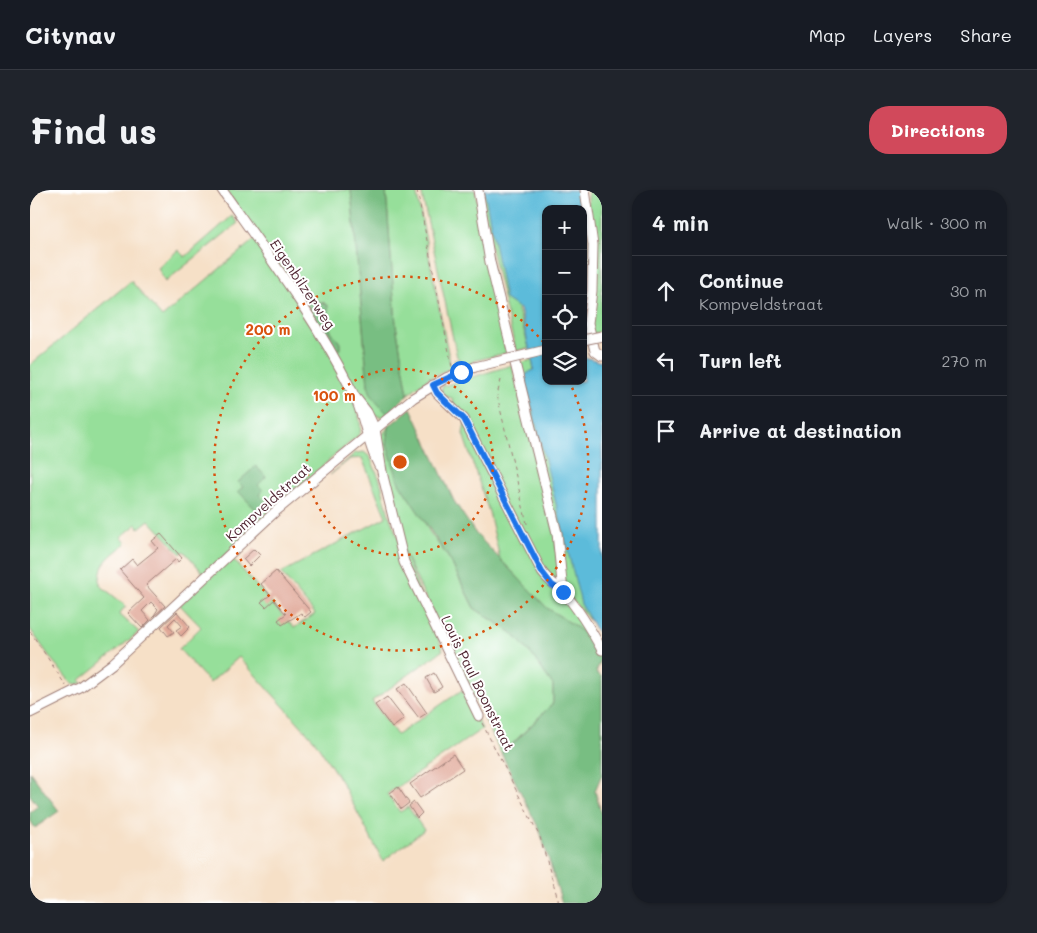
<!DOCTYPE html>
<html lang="en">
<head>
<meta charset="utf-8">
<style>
  :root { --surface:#171b24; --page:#20242c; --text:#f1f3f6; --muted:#9ea1a6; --line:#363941; --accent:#d1495b }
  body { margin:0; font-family:Mali,sans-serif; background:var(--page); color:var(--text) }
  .controls { position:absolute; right:15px; top:15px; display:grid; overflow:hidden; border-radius:10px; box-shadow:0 1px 4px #0004 }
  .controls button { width:45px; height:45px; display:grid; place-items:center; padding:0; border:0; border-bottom:1px solid var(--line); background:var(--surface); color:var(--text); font:25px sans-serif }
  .stop { position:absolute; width:15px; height:15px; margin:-11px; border:4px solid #1a73e8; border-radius:50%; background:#fff }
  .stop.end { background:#1a73e8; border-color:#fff; box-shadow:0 1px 5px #0008 }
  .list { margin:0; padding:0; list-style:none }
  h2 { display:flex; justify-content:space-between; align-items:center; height:65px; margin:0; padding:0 20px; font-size:21px }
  h2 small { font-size:16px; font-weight:400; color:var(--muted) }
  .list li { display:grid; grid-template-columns:32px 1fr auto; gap:15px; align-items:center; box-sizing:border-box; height:70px; padding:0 20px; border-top:1px solid var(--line) }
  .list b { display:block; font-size:19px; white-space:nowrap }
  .list p { margin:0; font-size:16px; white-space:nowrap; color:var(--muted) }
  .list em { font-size:16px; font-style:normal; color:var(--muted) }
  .icon { flex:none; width:28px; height:28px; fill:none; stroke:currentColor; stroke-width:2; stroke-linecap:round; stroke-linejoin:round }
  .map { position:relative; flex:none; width:572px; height:713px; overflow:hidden; border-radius:20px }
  header { display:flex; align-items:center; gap:30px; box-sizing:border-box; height:70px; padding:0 25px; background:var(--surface); border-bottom:1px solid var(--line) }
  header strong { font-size:24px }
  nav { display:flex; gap:28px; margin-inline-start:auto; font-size:18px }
  .intro { display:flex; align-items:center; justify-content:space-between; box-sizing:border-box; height:120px; padding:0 30px }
  h1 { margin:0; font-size:35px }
  .button { padding:12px 22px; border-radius:20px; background:var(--accent); color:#fff; font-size:18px; font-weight:700 }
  main { display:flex; gap:30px; padding:0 30px }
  aside { flex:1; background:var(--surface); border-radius:20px; box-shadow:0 1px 4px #0004 }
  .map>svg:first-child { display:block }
  .green { fill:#96df9a; stroke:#707f62; fill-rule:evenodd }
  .forest { fill:#78be82; stroke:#616e56 }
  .water { fill:#5bbbda; stroke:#526d82 }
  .building { fill:#e0a797 }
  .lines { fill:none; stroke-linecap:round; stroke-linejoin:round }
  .minor-casing { stroke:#a08079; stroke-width:11 }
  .path { stroke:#a08079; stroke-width:1; stroke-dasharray:4 4; stroke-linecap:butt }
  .minor { stroke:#fff; stroke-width:9 }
  .minor-bridge-casing { stroke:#a08079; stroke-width:11; stroke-linecap:butt }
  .minor-bridge { stroke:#fff; stroke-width:9 }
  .route { stroke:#1a73e8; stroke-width:6 }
  .ring { fill:none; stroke:#d8530f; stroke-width:2.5; stroke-dasharray:2.5 5 }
  .labels { text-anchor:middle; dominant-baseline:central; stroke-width:4; stroke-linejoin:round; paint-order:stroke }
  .street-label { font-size:14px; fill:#4a1f2b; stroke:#fff }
  .centre { fill:#d8530f; stroke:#fff; stroke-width:2.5 }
  .ring-label { font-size:15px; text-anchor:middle; font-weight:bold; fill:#d8530f; stroke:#fff; stroke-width:4; stroke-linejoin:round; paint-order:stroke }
</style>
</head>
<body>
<header>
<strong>Citynav</strong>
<nav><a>Map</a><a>Layers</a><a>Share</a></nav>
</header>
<div class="intro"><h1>Find us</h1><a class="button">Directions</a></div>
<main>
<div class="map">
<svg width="572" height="713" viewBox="0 0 572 713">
  <rect width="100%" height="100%" fill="#fff"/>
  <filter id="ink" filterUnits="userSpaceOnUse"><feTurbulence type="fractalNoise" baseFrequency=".02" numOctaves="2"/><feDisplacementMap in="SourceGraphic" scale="10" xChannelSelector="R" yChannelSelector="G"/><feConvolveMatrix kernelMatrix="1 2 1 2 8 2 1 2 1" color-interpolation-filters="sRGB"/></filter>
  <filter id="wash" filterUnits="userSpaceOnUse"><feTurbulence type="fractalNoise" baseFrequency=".0096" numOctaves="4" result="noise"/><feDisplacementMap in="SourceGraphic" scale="20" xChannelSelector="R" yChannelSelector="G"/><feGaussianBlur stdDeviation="1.12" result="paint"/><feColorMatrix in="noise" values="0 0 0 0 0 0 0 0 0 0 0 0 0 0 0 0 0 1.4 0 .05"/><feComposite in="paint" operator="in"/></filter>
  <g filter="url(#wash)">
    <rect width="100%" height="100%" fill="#f6e0c7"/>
    <!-- green -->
    <g class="green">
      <path d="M195 0H321L338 195 358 224 352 227 344 225 324 199 304 160 308 150C296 140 299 127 295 113L272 107Z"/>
      <path d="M356 0H386L421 178 399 188 378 204 366 135Z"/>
      <path d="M391 0H445L480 162 443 171V174L425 178 424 170 430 169 427 167Z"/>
      <path d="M450 0H454L499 158 486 161 461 59Z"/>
      <path d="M558 0H572V141L562 144Z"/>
      <path d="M202 26 208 33 135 92 128 78 148 60 155 67Z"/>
      <path d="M225 49C251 86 338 202 330 244L255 308 175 385 154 361 151 364 119 330 109 338 107 334 91 347 96 353C80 367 69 371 70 395L96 416 89 424 109 442 50 490 52 493 43 495 22 470 0 439V175L101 91 132 127ZM236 287 227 295 228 304 209 301 213 297 209 292Z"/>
      <path d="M502 170 504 180 559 430 539 406 535 397 489 173Z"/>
      <path d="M482 175 525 345 529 390 565 453 545 436 517 418 470 369 459 322 433 244 436 227 425 218 422 208 414 206 411 201 413 196Z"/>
      <path d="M359 236 357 254 399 341 420 370 444 418 482 443 502 465 523 495V513L478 558 471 563 372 359 351 250 352 245Z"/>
      <path d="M334 262 340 267 350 290 359 325 413 460 342 511 367 545 432 500 452 539 357 604 370 622 378 617 394 640 353 671 312 593 285 551 209 467 180 493 149 459 171 437 150 415 202 368 264 438 285 424 251 383 356 327 332 268 320 269 300 285 325 263Z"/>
    </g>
    <!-- forest -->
    <g class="forest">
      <path d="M321 0H356L366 135 378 204 358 224C348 214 341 208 338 195Z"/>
      <path d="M272 107 298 115V137L310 153V159L304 160Z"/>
      <path d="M381 218 424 311 446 344 517 418 545 436 565 453 572 468 566 482 572 487V584L565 601 572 625V713H532L510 641 471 563 479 558 523 513V495L502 465 482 443 444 418 420 370 369 293 357 254 359 236Z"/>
      <path d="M226 276 236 287 228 295 233 300 229 305 238 314 229 323 208 301 213 297 208 292Z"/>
      <path d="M0 582 29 621 5 638 0 630V622L8 616 0 605Z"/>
    </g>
    <!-- water -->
    <path class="water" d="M454 0H548L551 19H516V191H553V163L554 167 572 172V451L551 414 494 186 504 179 490 119 475 109Z"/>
    <g id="blocks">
      <!-- building -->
      <g class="building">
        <path d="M131 344 152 368 148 372 146 369 116 395 135 416 123 427 128 419 121 412 112 421 120 430 112 438 98 423 114 408 90 380 102 369 107 375 128 358 122 351Z"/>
        <path d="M224 359 230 365 219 376 213 369Z"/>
        <path d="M246 381 281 422 275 427 271 423 252 435 248 430 256 424 244 410 236 417 231 412 240 405 231 394Z"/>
        <path d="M147 422 160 437 151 446 146 440 152 436 145 428 138 435 144 442 138 446 131 437Z"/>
        <path d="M404 483 412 497 404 502 396 488Z"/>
        <path d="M376 493 397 523 389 528 367 499Z"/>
        <path d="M357 507 374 529 362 538 345 515Z"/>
        <path d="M423 564 433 579 390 608 380 594Z"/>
        <path d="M368 597 379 613 371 619 360 603Z"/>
        <path d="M384 612 392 623 387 628 379 616Z"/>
      </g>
    </g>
  </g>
  <g filter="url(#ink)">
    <use href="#blocks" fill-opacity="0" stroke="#a08079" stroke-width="1"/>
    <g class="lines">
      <!-- minor casing -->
      <g class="minor-casing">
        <g id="minor">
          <path d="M192 0C238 65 286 129 322 201 335 225 336 252 349 276"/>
          <path d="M448 0 460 72 527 343 533 402"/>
          <path d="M555 0 563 55 562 101 558 133 565 161 572 166"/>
          <path d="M403 195 407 203 434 229 512 382C519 392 528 396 535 404 550 421 561 440 572 460"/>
          <path d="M326 208 337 222 345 239 352 282 374 372 449 526"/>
          <path d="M0 523 50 498 82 474 246 321 383 208 416 188 445 177"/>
        </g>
      </g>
      <!-- path -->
      <g class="path">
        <path d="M387 0 422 177"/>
        <path d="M471 190 467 205 498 338"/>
        <path d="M0 441 36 496"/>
        <path d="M452 533 510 647 529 713"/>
      </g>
      <!-- minor -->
      <use href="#minor" class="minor"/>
      <!-- minor-bridge casing -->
      <g class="minor-bridge-casing">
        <g id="minor-bridge">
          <path d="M553 150 572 146"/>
          <path d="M445 177 516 160"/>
        </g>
      </g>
      <!-- minor-bridge -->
      <use href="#minor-bridge" class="minor-bridge"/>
    </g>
  </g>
  <g class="lines" filter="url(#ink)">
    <!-- route -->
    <path class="route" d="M431 182 403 195 407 203 434 229 512 382 522 395 533 402"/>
  </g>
  <!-- distance rings -->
  <g class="ring">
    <circle cx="370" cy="272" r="93"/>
    <path d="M539 191A187 187 0 1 1 515 154"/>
  </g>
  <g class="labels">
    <!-- street labels -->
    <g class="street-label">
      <text transform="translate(273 94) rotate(56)">Eigenbilzerweg</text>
      <text transform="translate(238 312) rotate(-42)">Kompveldstraat</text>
      <text transform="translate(448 493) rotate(64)">Louis Paul Boonstraat</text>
    </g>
  </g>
  <circle cx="370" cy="272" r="8" class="centre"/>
  <g class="ring-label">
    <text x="238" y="145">200 m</text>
    <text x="304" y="211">100 m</text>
  </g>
</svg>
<div class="controls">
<button>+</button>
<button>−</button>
<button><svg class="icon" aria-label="locate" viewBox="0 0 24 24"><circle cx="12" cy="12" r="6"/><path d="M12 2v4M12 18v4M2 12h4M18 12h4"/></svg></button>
<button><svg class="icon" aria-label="layers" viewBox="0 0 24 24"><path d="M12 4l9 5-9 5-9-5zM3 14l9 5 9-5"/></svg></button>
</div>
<div class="stop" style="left:431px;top:182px"></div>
<div class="stop end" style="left:533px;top:402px"></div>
</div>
<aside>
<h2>4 min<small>Walk · 300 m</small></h2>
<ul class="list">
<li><svg class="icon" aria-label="ahead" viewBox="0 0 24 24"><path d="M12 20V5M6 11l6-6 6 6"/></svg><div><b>Continue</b><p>Kompveldstraat</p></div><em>30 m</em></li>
<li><svg class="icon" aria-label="left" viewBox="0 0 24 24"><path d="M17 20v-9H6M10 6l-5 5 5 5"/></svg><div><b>Turn left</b></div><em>270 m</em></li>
<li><svg class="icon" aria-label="arrive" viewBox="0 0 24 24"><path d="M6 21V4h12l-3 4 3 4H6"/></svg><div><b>Arrive at destination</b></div></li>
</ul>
</aside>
</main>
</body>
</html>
